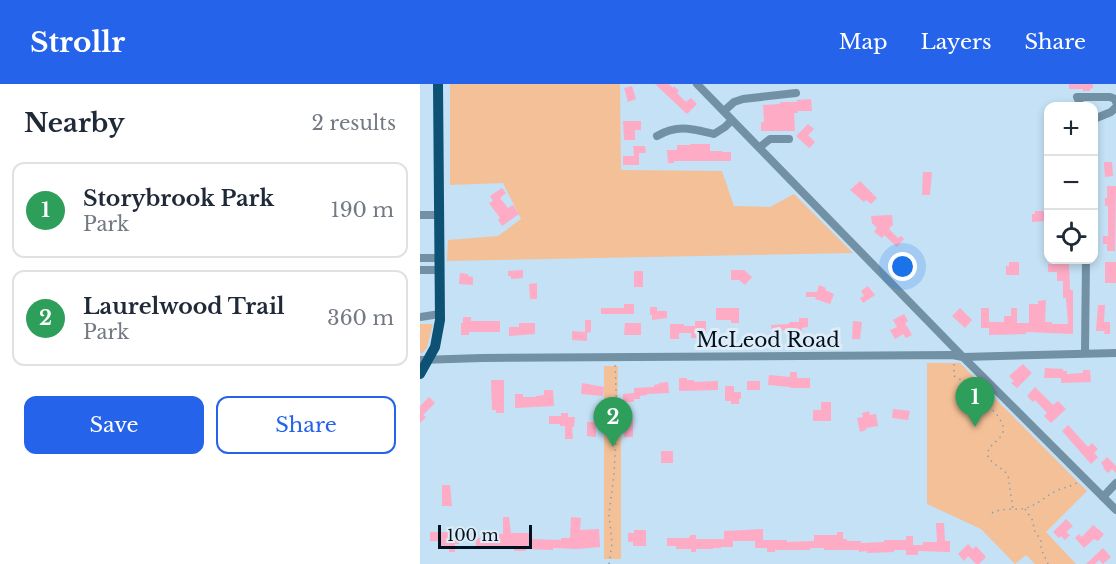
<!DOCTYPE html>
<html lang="en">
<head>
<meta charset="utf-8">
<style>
  :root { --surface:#fff; --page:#f6f6f7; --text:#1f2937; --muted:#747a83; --line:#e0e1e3; --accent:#2563eb }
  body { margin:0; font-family:"Libre Baskerville",serif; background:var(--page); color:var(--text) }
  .controls { position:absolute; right:18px; top:18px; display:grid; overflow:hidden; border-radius:12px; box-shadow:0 3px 9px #0003 }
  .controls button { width:54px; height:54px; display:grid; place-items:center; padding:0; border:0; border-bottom:2px solid var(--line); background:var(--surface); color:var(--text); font:30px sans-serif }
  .scale { position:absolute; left:18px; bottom:15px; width:94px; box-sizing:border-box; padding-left:6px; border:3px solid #00111f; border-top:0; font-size:16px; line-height:21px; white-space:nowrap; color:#00111f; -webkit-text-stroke:4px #ddecf6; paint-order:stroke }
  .you { position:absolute; left:483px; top:183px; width:21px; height:21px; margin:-15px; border:4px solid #fff; border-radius:50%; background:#1a73e8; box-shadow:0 0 0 9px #1a73e833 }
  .badge { display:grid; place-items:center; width:39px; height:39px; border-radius:50%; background:var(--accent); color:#fff; font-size:20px; font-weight:700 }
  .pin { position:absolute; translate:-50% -50px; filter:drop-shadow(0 2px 3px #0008) }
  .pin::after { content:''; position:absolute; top:32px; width:21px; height:18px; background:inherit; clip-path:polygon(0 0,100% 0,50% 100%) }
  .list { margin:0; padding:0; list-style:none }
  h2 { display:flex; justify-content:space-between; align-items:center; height:78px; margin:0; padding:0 24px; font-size:26px }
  h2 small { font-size:20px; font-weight:400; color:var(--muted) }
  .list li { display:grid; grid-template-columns:39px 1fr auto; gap:18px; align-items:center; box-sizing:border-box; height:96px; margin:0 12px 12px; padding:0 12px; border:2px solid var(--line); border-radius:12px }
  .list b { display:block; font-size:22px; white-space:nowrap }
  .list p { margin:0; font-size:20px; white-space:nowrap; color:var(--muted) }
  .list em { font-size:20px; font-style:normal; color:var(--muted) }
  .actions { display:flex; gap:12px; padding:18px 24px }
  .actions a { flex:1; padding:14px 0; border:2px solid var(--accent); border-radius:12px; text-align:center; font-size:21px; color:var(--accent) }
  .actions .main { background:var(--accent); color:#fff }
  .icon { flex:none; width:33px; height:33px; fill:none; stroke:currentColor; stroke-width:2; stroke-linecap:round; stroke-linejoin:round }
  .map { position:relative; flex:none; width:696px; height:480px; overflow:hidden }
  header { display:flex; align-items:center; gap:36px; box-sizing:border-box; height:84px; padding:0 30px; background:var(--accent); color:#fff }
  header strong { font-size:28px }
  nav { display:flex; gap:33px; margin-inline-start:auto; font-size:21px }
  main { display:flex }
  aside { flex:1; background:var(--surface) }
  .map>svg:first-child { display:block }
  .green { fill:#f4c098 }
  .building { fill:#feabc6 }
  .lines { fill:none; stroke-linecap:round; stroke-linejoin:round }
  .path { stroke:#87a1b3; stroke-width:1.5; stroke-dasharray:1.5 4.5; stroke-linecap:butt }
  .minor { stroke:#7391a5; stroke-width:8 }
  .major { stroke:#0d5175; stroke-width:10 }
  .labels { text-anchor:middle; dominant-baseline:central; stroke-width:6; stroke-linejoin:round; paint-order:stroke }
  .street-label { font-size:20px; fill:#00111f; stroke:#ddecf6 }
</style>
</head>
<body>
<header>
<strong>Strollr</strong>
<nav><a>Map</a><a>Layers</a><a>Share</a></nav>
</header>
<main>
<aside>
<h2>Nearby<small>2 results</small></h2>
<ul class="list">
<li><span class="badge" style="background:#2e9e5b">1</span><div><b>Storybrook Park</b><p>Park</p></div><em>190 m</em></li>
<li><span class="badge" style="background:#2e9e5b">2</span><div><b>Laurelwood Trail</b><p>Park</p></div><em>360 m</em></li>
</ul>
<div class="actions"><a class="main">Save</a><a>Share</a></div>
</aside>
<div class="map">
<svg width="696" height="480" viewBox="0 0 696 480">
  <rect width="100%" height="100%" fill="#c4e1f5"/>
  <!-- green -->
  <g class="green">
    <path d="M30 0H200L201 86 302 87 314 122 350 123 374 110 433 169 27 177 28 156 78 152 101 135 83 99 30 101Z"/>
    <path d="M0 240H13L7 264 2 269H0Z"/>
    <path d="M507 279H540L667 407 626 448 656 480H615L606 471 595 480 561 445 507 420Z"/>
    <path d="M184 282H198L197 336 201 337V475H184Z"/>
  </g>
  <!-- building -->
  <g class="building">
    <path d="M235 0H249L253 4 254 2 259 7 257 9 266 18 271 14 277 20 267 30Z"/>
    <path d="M649 0H673V4L670 5V7H663V5H649Z"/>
    <path d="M212 2 216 15 208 18 204 4Z"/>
    <path d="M391 15 392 27H378V29H374L375 47H341V38H344L343 21 360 20V18H377V16Z"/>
    <path d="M203 37H221V46H215V56H204Z"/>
    <path d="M388 40 394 45 388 51 395 58 389 64 376 52Z"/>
    <path d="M270 60H290V67H302V68H311V77H254V79H248L247 66H257V61H270Z"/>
    <path d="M213 62H225L226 69H219V81H203V72H214Z"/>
    <path d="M684 78H692L693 92 685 93Z"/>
    <path d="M503 88H512L510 111H502Z"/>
    <path d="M440 97 457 114 451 120 446 116 444 118 430 106Z"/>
    <path d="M687 102H696L695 167H687V160H683V152H688V122H685V114H687Z"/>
    <path d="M82 104 86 109 80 114 88 124 93 121 99 130 82 142 78 136 80 134 69 119 73 117 70 112Z"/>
    <path d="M615 127H628V137L612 138V130H615Z"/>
    <path d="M472 131 473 142H471L469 145 478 154 481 152 484 155 477 163 464 151 462 154 454 148 457 144 452 139 451 132Z"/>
    <path d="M589 178H599V191H586V182H589Z"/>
    <rect x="685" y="178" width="11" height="21"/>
    <path d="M628 180H649L650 206H653V250L606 248V250L569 251V244H561V224H569V238H584V232H591V224H597V239H609V220H618V217L626 216 625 238H632V240H648L646 214H643V197H637V188H628Z"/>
    <path d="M103 186V194L91 195V192H88V187Z"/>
    <path d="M311 186H324L332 193 325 201 319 196H311Z"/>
    <rect x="214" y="187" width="9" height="16"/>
    <path d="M40 189 48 190V192L53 193V201L39 200Z"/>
    <path d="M117 199V215H110L109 200Z"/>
    <path d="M399 201 406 204 405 206 414 210 410 220 395 215 396 213H386V208H397Z"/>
    <path d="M448 202 455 211 443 219 440 214 444 212 441 207Z"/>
    <path d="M204 220H214V230H181V224H204Z"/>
    <path d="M678 221H685L684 238H690V250H684L685 247H676Z"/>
    <path d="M230 223H237V227H247V234L232 236V231H230Z"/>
    <path d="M296 224H319V239H311V236H296Z"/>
    <path d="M540 224 552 236 545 244 532 232Z"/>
    <path d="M484 230 488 237 485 239 492 251 486 254 483 250 475 255 470 246 477 243 473 236Z"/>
    <path d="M43 233H51V237H80V248H49V251H41V239H43Z"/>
    <path d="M379 234H388V243L382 244V248H373V247L369 246 352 247 351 241 369 240V238H379Z"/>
    <path d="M165 236H171V248L167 249V257L152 256V247L165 248Z"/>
    <path d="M275 237H286V250H278L277 254H271V249H259V255H250V240H264V242H275Z"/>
    <path d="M433 237 442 238 440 255H432Z"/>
    <path d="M99 239H115V250L89 252V243H99Z"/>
    <path d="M205 239H221V251H204Z"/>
    <path d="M603 280 612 289 597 304 591 299 594 297 589 292Z"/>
    <path d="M625 284 643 285V287H647V290L663 289V286H670L671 298 641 299V294H624Z"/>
    <path d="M370 288H377V294H390V304H370V303L348 301 349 291 370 293Z"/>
    <path d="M259 294H267V296H274V298L298 297V306L259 307Z"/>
    <path d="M71 296H84V329H76V326H72Z"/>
    <rect x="327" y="297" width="13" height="9"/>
    <path d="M248 298 249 309 227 310V311L220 312V315H214V318H203V310L214 309V304L234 303V301L239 300V299Z"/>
    <path d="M162 299 184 303 183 312 161 310Z"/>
    <path d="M305 302H314V308H321V315H319V320H311V317H305Z"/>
    <path d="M615 303 633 321 638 317 646 325 631 339 624 332 627 329 615 316 613 318 607 312Z"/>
    <path d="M124 306H133L134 322 95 324V310H103V313H116V312L124 311Z"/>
    <path d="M9 313 15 319 3 331 6 333 0 339V322Z"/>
    <path d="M401 318H411V337H393V326H401Z"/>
    <path d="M473 325 490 327 488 336 472 334Z"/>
    <path d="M449 327 450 331 456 330 458 342 446 344V346L440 348 437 334 443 333 442 329Z"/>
    <path d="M141 329H148V333H155L154 343H152L153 355H145V342H140V340H129V332H141Z"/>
    <path d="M213 335V353H204V336Z"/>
    <path d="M167 338H176V353L167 352Z"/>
    <path d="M648 341 668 363 672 359 678 365 674 369 678 373 671 380 642 347Z"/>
    <rect x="241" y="367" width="12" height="12"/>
    <path d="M687 373 696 382V389L692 385 688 389 683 384 684 383 681 379Z"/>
    <path d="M22 401H30L32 422H22Z"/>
    <path d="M83 433H89L91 449H109V455L141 456V454H150L151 433 161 434 160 446 179 445 180 463 158 465 133 464V466L106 465V467H94V464L56 463V454H62V457H72V450H83Z"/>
    <path d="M646 435 653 442 646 448 650 451 645 456 641 452 639 454 633 448Z"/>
    <path d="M516 439H524L525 457H530V468L498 467V471H486V466H474V468L447 469V467L439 468V466H404V464H390V466H355V468H347V464H335V457H313V463H301V464H293V465H276V468H271V465H256V462H247V454H269L270 451H276V455H304V447L343 445V456H367V458L394 457V451H417V448H423V455H427V457H441V459L464 458V456H486V452H493V461H503V458H517Z"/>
    <path d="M673 441 684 450 678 457 674 455 664 464 655 454 659 450 662 453Z"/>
    <path d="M214 446H226V462H213V458H208V449H214Z"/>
    <path d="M10 448H39V460H35V468H29V463H21V457H10Z"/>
    <path d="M548 460 553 465 556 462 566 473 559 480H556L548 472 544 477 538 470Z"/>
    <path d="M683 464 691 473 683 480 679 476 675 480H666Z"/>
  </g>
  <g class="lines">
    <!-- path -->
    <g class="path">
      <path d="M534 280V292L545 298C547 302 547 307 550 311 554 315 561 317 566 321 574 326 585 338 583 348 580 357 570 359 567 370 571 381 582 383 588 391L593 426"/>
      <path d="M605 425 613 437 614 446 621 456V465L628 480"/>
      <path d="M572 429C582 423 595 427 606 424 617 421 626 412 636 407 644 403 652 403 659 397"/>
      <path d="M189 480 192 459 189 430 194 390 197 335 195 279"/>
    </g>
    <!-- minor -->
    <g class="minor">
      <path d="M277 0 543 273 696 426"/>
      <path d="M661 22 657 13H690L695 15 696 18"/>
      <path d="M304 27 314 18 323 15 376 9"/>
      <path d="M674 35 691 28 696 23"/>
      <path d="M237 52C258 40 272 45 294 50L305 43 312 36"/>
      <path d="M340 63 350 55H369"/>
      <path d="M0 131H19"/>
      <path d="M0 174H19"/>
      <path d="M0 186H19"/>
      <path d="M0 233 20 230"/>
      <path d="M665 268 666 176"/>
      <path d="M0 276 62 274 532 271 543 273 696 269"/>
      <path d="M683 413 696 399"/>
    </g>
    <!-- major -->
    <path class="major" d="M0 290 15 263 20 236 18 0"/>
  </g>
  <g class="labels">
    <!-- street labels -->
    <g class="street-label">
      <text x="348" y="256">McLeod Road</text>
    </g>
  </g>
</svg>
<div class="controls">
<button>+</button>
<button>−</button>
<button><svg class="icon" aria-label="locate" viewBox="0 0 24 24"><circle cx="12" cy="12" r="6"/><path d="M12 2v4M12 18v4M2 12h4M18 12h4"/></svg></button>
</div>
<div class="scale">100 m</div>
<div class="you"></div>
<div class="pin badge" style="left:555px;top:343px;background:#2e9e5b">1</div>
<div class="pin badge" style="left:193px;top:363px;background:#2e9e5b">2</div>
</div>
</main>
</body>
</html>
